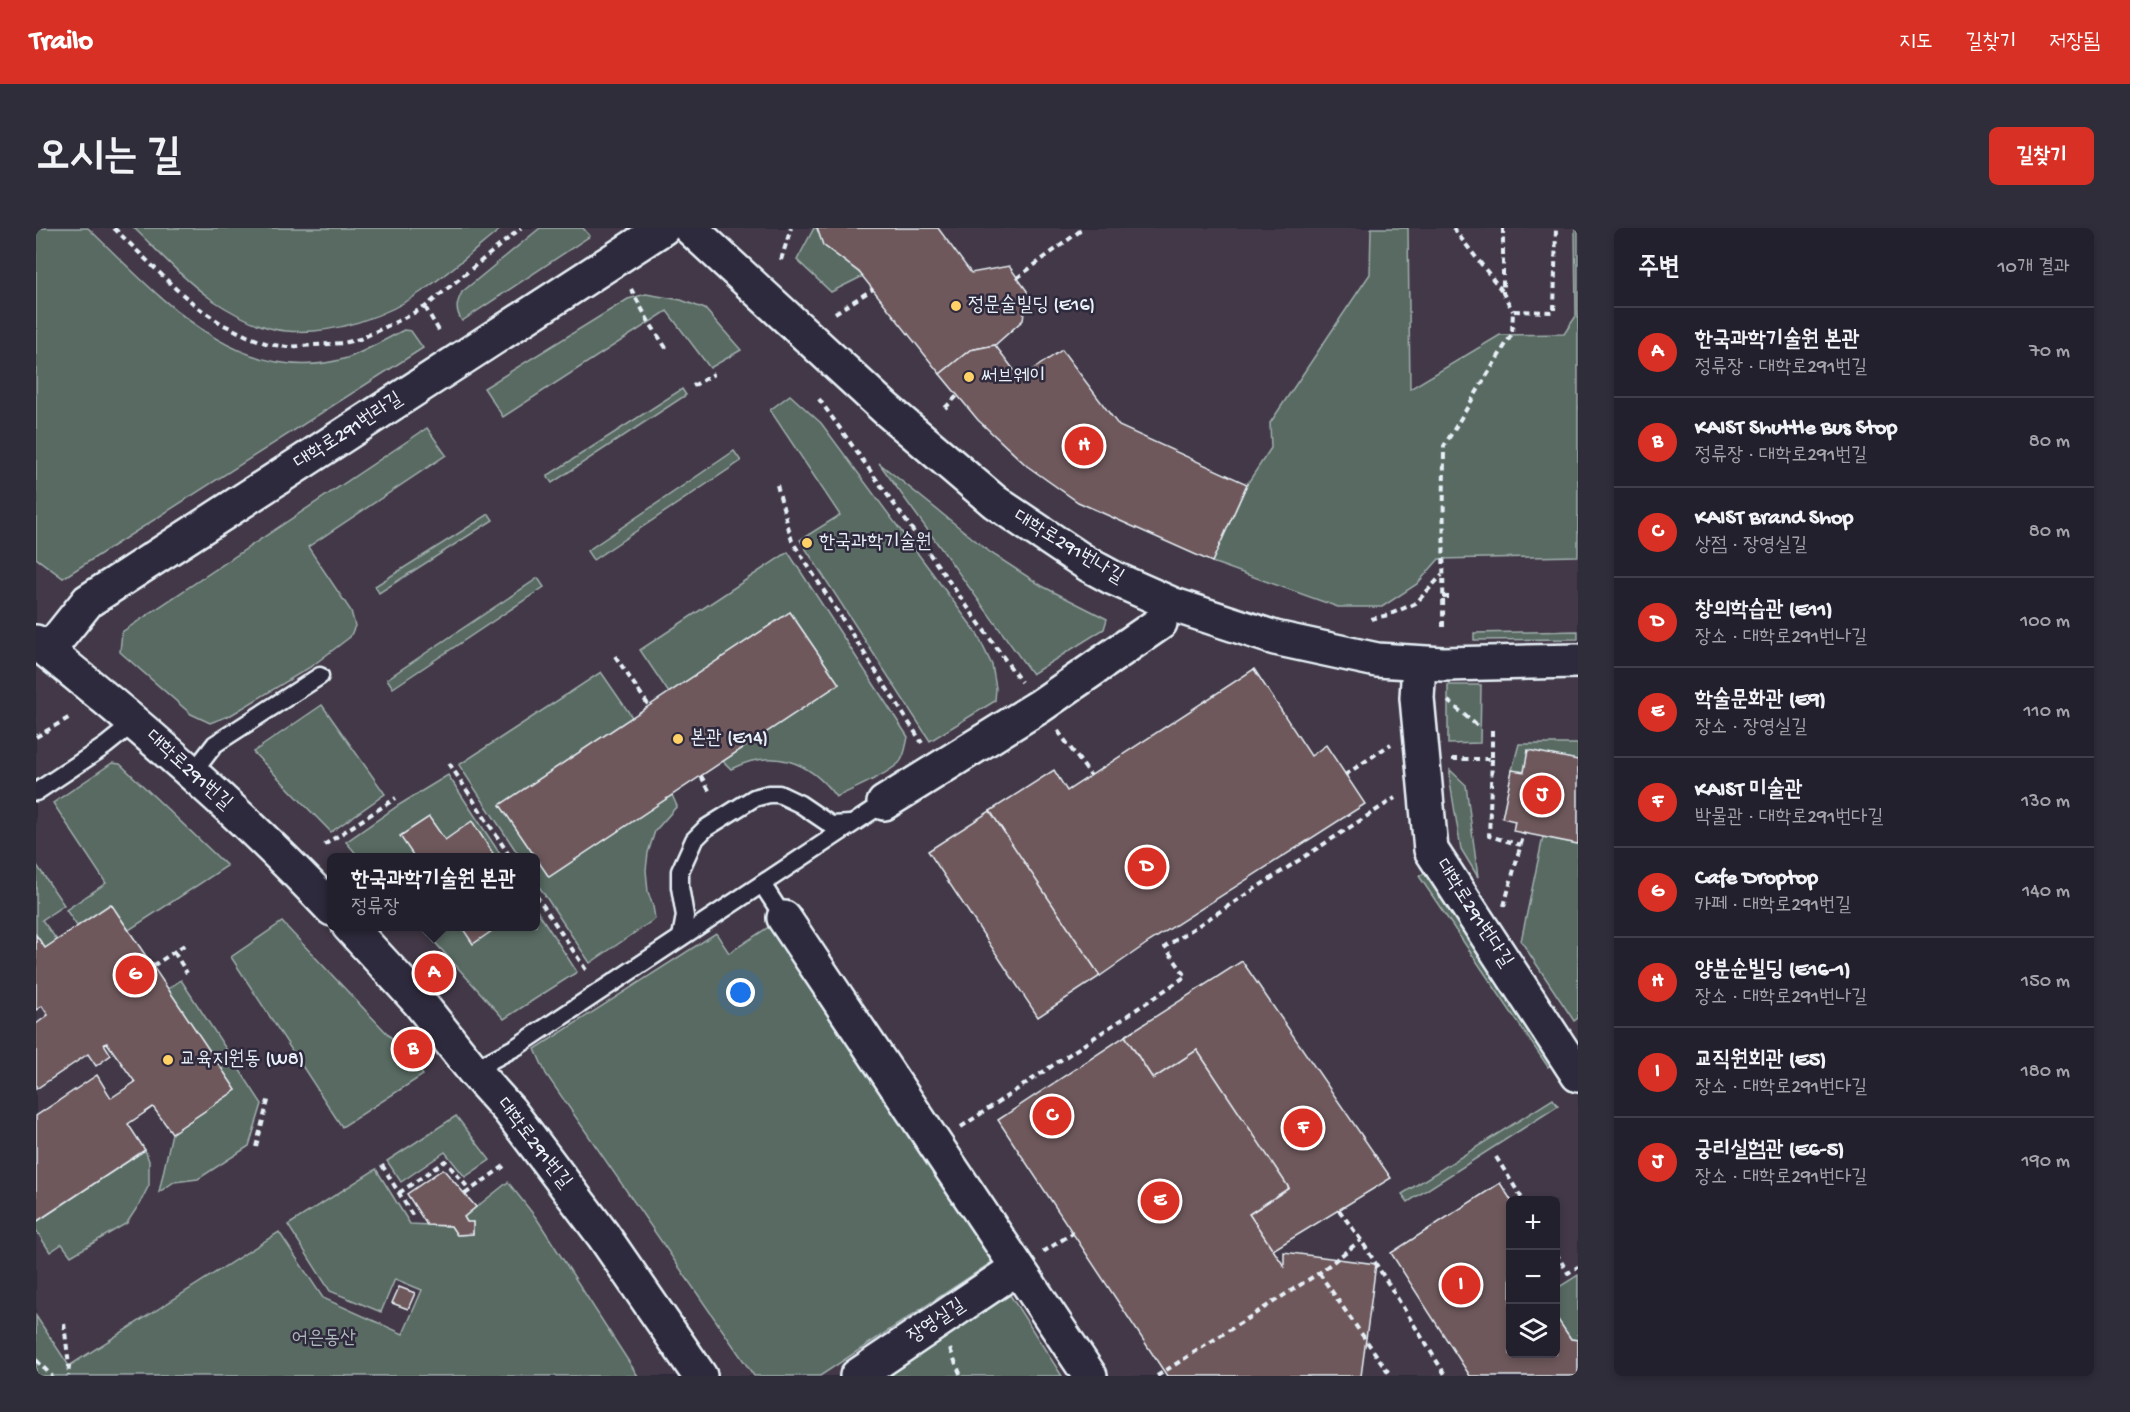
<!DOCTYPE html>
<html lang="ko">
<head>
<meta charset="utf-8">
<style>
  :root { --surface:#23202e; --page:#2f2d3a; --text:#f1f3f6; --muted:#a3a3aa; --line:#403e4a; --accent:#d93025 }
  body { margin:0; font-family:"Gochi Hand","Poor Story",sans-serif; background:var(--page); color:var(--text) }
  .controls { position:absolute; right:18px; bottom:18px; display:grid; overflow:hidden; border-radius:9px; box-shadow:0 3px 9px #0003 }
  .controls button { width:54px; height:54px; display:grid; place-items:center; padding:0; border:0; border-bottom:2px solid var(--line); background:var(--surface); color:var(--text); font:30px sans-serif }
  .you { position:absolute; left:705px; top:765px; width:21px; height:21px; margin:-15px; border:4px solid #fff; border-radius:50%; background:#1a73e8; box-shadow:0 0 0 9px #1a73e833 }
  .badge { display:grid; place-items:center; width:39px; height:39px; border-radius:50%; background:var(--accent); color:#fff; font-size:20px; font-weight:700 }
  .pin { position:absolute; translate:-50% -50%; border:3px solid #fff; box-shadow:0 2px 6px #0006 }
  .popup { position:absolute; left:291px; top:625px; width:213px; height:78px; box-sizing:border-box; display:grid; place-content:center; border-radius:9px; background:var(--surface); filter:drop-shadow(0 2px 4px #0005); font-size:20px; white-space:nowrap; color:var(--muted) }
  .popup b { font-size:22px; color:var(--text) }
  .popup::after { content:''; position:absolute; left:50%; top:100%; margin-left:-12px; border:12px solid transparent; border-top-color:var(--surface) }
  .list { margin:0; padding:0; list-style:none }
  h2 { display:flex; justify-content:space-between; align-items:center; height:78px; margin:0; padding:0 24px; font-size:26px }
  h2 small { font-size:20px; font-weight:400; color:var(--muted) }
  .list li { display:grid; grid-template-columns:39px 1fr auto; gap:18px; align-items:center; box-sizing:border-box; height:90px; padding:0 24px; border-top:2px solid var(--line) }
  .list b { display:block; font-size:22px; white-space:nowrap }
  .list p { margin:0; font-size:20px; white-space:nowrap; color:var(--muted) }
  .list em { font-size:20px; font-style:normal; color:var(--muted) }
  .icon { flex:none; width:33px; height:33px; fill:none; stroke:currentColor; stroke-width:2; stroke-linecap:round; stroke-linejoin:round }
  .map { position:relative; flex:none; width:1542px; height:1148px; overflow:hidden; border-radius:9px }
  header { display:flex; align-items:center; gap:36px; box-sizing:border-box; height:84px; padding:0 30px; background:var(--accent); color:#fff }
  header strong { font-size:28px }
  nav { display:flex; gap:33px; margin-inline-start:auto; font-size:21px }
  .intro { display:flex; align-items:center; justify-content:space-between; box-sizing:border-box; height:144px; padding:0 36px }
  h1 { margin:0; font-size:42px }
  .button { padding:15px 27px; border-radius:9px; background:var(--accent); color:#fff; font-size:21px; font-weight:700 }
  main { display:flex; gap:36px; padding:0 36px }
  aside { flex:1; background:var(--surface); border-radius:9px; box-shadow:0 3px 9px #0003 }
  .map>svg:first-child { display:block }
  .built { fill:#423846; fill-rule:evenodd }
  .green { fill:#586a62; stroke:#a0aead; stroke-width:1.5 }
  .building { fill:#6e595b; stroke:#e8f1f8; stroke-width:1.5 }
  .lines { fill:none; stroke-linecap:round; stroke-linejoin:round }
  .lane-casing { stroke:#e8f1f8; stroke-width:21 }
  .street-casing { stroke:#e8f1f8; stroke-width:38 }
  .path { stroke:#e8f1f8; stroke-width:4; stroke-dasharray:6 4.5; stroke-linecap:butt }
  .lane { stroke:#2f2a3d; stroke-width:16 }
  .street { stroke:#2f2a3d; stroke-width:33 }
  .poi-dot { fill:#ffd166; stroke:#2f2a3d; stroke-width:2 }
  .labels { text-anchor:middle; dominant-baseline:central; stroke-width:5; stroke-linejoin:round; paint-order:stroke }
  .poi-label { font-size:20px; fill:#e8f1f8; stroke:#2f2a3d; text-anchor:start }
  .street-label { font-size:20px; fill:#e8f1f8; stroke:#2f2a3d }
  .park-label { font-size:20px; fill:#aebbbc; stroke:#2f2a3d }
</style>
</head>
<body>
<header>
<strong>Trailo</strong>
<nav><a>지도</a><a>길찾기</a><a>저장됨</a></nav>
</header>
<div class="intro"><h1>오시는 길</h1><a class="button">길찾기</a></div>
<main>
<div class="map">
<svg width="1542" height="1148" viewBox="0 0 1542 1148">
  <rect width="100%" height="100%" fill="#2f2a3d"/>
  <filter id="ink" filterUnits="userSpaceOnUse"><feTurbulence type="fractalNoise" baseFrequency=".0167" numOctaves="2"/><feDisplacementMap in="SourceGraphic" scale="12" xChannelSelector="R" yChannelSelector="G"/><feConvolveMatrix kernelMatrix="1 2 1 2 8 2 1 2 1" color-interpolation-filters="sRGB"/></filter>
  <g filter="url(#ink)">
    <!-- built -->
    <path class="built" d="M0 0H1542V1148H0ZM296 630H500V698H296ZM1474 972H1520V1126H1474Z"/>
    <!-- green -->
    <g class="green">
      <path d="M0 0H52C121 66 203 163 311 130 330 123 350 111 368 102L375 103 387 120 27 350 0 330Z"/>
      <path d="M98 0H466C440 21 415 43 388 62 351 89 296 107 250 103 225 101 196 85 175 71 147 51 123 24 98 0Z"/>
      <path d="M504 0H547L554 8 426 93C419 82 420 76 426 64Z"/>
      <path d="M778 0H781L789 18 827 48 795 64 761 32Z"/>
      <path d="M1335 0H1372L1374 161 1464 107 1528 106 1540 88 1539 0H1542V328L1403 331 1381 356 1346 379H1302L1176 334 1211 256 1235 220 1234 195 1334 46Z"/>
      <path d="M610 66 645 72 669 81 705 122 674 140 631 83 467 189 448 160 592 71Z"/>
      <path d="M646 161 650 167 516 255 511 248Z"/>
      <path d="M754 167 785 195 940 404 956 437 960 460 959 473 894 513 764 312 804 287 734 182Z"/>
      <path d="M391 200 410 227 272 319 315 383 319 398 314 409 276 438 195 487 174 495 155 486 84 424 86 404Z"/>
      <path d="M698 223 705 233 557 332 551 323Z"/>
      <path d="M843 235 955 325 1006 358 1071 391 1068 401 996 446Z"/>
      <path d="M453 286 457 292 343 365 339 358Z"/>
      <path d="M752 324 872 509C870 517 869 529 863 535 850 547 816 562 800 569 773 532 736 520 695 541L687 533 803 456 754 384 633 465 604 422Z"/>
      <path d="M502 350 508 359 357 460 351 451Z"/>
      <path d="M1542 403V411L1438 412V405Z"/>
      <path d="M565 444 596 489 464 577 500 630 484 629 423 537Z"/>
      <path d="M1412 457H1445L1444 515 1412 516Z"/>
      <path d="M286 477 349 566 295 604 217 524Z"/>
      <path d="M1483 516H1542V532L1492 523 1488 544 1476 542Z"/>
      <path d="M76 535 84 536 191 638 93 702 74 676 41 698 30 682 70 655 17 575Z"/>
      <path d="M1414 542 1430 557 1442 649 1425 621 1414 554Z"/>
      <path d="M412 547 466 629H323L310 614 363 577Z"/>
      <path d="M636 567 641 578 619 603 612 625 610 642 612 664 617 678 619 691 554 735 500 654V630L513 649Z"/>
      <path d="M1507 609 1542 616V790L1538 793 1485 713Z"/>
      <path d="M0 636 28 677 6 692 21 712 9 720 0 707Z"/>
      <path d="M1392 644 1520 833 1512 839 1383 648Z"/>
      <path d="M500 681 541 744 468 791 385 699 500 698Z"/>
      <path d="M246 694 380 836 387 847 306 899 195 729Z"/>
      <path d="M734 698 956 1034 784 1148H718L510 846 499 821 680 705 693 725Z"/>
      <path d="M145 752 226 876 213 918 162 951 138 954 123 964 136 905 200 862 132 761Z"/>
      <path d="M1517 871 1522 878 1372 974 1366 966Z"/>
      <path d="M420 888 454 932 429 949 409 924 365 954 351 933Z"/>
      <path d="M109 922 113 933V957L104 975 91 995 35 1028 26 1016 14 1024 0 1002V994Z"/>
      <path d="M340 941 374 996 415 998 421 1007 437 1006V994H431L428 989 472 954 501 991 602 1148H0V1088L33 1138 243 1004 287 1070 367 1106 386 1062 359 1051 345 1084 294 1063 252 997Z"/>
      <path d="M1542 1047V1112L1535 1111 1520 1089V1061Z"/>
      <path d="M974 1067 1026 1148H849Z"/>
    </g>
    <!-- building -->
    <g class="building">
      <path d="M781 0H902L935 45 973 38 991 63 987 92 959 117 934 122 904 146 823 44 787 17Z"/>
      <path d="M959 117 984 150 1026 122 1083 198 1211 256 1176 334 1042 274 991 238 942 192 904 146 934 122Z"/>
      <path d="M754 384 803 456 513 649 464 577Z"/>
      <path d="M1218 441 1275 528 1290 517 1329 576 1113 714 1064 748 954 583 1018 542 1031 563Z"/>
      <path d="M1492 522 1542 532V616L1477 603 1479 593 1466 590 1476 542 1488 544Z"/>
      <path d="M954 583 1064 748 1002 789 892 623Z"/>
      <path d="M393 589 409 612 436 593 460 630H379L364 608Z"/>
      <path d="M75 676 200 862 136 905 117 879 92 896 109 922 0 994V888L61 847 75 870 99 854 71 815 68 816 75 827 60 838 52 826 0 861V796L12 787 6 778 0 782V707L9 720Z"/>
      <path d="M425 698H463L437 716Z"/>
      <path d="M1206 733 1355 950 1237 1022 1213 986 1253 960 1161 822 1117 851 1089 808Z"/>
      <path d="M1089 808 1117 851 1161 822 1253 960 1213 986 1248 1038V1024L1340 1036 1325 1148H1131L962 892Z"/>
      <path d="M407 941 440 979 428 989 431 994H437V1006L421 1007 415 998 391 997 371 966Z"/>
      <path d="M1464 955 1475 972 1474 1126H1520V1089L1535 1111 1542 1112V1148H1434L1355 1025Z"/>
      <path d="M363 1059 379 1065 372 1081 356 1075Z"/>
    </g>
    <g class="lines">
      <!-- lane casing -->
      <g class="lane-casing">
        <g id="lane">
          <path d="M156 546 179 516 284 448"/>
          <path d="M0 564 69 518 99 494"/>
          <path d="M726 656 748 690"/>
          <path d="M645 709 649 688 644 659V643L658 612 670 600 718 570 733 566H743L764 576 795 597 814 596"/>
          <path d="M437 842 480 819 848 575"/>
        </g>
      </g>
      <!-- street casing -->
      <g class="street-casing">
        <g id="street">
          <path d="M654 0 850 181 959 274 1053 337 1077 350 1138 377 1239 410 1341 432 1407 436 1542 433"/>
          <path d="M0 414C104 497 205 584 296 681"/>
          <path d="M12 423 52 373 627 0"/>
          <path d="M1383 435 1381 470 1395 622 1542 847"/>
          <path d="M848 575 1004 478 1124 395"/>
          <path d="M748 690 1054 1148"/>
          <path d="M313 698 383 774 437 842 473 882 567 1007 664 1148"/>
          <path d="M821 1148 981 1040"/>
        </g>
      </g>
      <!-- path -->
      <g class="path">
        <path d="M78 0 140 61 164 81 186 96 211 108 232 116 251 119 307 115 324 111 364 92 389 79 485 0"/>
        <path d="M1417 0 1467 64"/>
        <path d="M1467 0V65L1477 83"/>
        <path d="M745 32 755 0"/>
        <path d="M981 50 1048 0"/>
        <path d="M595 61 613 94 632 123"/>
        <path d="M389 79 405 106"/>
        <path d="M799 85 837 61"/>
        <path d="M657 158 678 146"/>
        <path d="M783 171 985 454"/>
        <path d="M909 180 922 167"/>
        <path d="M741 257 756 313 886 515"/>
        <path d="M1407 369H1413"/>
        <path d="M1335 391 1352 387 1380 375 1406 347"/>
        <path d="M1407 399 1408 218 1476 106 1477 83 1518 84 1520 0"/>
        <path d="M579 428 613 478"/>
        <path d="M1412 473 1444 500"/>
        <path d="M1022 503 1055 548"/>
        <path d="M0 509 34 489"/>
        <path d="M1416 531H1456V500"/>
        <path d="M1456 531 1453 608 1485 617"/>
        <path d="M413 535 475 630"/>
        <path d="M1309 547 1355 516"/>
        <path d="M665 548 674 564"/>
        <path d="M288 617 360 570"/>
        <path d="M500 667 552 745"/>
        <path d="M1468 678 1488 605"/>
        <path d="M138 724 151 745"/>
        <path d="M117 738 150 716"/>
        <path d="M925 899 1150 748 1129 719 1359 570"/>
        <path d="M220 919 233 869"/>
        <path d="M1460 929 1487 972"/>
        <path d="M346 937 378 990"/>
        <path d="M363 965 409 933 434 962"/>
        <path d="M429 966 471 936"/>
        <path d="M1303 982 1325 1012 1410 1148"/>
        <path d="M1007 1024 1037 1005"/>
        <path d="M1520 1025 1532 1045 1542 1039"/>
        <path d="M1283 1045 1355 1148"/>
        <path d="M28 1095 33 1138 32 1148"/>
        <path d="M914 1121 925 1148"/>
        <path d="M0 1132 16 1148"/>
        <path d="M1121 1148 1283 1045 1325 1012"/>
      </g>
      <!-- lane -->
      <use href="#lane" class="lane"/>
      <!-- street -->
      <use href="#street" class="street"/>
    </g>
  </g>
  <!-- markers -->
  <g class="poi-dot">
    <circle cx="920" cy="78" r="6"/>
    <circle cx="933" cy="149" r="6"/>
    <circle cx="771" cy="315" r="6"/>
    <circle cx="642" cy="511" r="6"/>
    <circle cx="132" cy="832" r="6"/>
  </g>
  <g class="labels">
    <!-- poi labels -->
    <g class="poi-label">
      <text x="932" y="78">정문술빌딩 (E16)</text>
      <text x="945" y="149">써브웨이</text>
      <text x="783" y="315">한국과학기술원</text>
      <text x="654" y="511">본관 (E14)</text>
      <text x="144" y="832">교육지원동 (W8)</text>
    </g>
    <!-- street labels -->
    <g class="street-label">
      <text transform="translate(313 204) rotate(-33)">대학로291번라길</text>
      <text transform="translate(1032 320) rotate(31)">대학로291번나길</text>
      <text transform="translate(152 543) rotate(42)">대학로291번길</text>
      <text transform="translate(1437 686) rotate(57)">대학로291번다길</text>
      <text transform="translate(497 916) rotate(52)">대학로291번길</text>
      <text transform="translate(901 1094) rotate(-34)">장영실길</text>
    </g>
    <!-- park labels -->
    <g class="park-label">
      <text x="288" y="1111">어은동산</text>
    </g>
  </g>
</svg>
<div class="controls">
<button>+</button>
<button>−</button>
<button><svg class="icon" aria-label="layers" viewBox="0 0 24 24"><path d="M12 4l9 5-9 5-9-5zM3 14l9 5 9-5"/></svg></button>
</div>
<div class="you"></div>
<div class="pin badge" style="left:398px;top:745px">A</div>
<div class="popup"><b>한국과학기술원 본관</b>정류장</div>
<div class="pin badge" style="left:377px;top:821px">B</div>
<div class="pin badge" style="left:1016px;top:888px">C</div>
<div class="pin badge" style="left:1111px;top:639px">D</div>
<div class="pin badge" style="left:1124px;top:973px">E</div>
<div class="pin badge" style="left:1267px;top:900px">F</div>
<div class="pin badge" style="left:99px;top:747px">G</div>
<div class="pin badge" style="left:1048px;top:218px">H</div>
<div class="pin badge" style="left:1425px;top:1057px">I</div>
<div class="pin badge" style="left:1506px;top:567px">J</div>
</div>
<aside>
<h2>주변<small>10개 결과</small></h2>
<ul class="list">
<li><span class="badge">A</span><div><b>한국과학기술원 본관</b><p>정류장 · 대학로291번길</p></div><em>70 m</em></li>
<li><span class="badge">B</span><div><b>KAIST Shuttle Bus Stop</b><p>정류장 · 대학로291번길</p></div><em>80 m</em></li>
<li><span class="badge">C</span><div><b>KAIST Brand Shop</b><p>상점 · 장영실길</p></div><em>80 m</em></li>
<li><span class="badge">D</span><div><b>창의학습관 (E11)</b><p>장소 · 대학로291번나길</p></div><em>100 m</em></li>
<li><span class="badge">E</span><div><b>학술문화관 (E9)</b><p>장소 · 장영실길</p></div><em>110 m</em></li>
<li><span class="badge">F</span><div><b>KAIST 미술관</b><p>박물관 · 대학로291번다길</p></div><em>130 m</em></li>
<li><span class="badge">G</span><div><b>Cafe Droptop</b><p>카페 · 대학로291번길</p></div><em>140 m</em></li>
<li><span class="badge">H</span><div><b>양분순빌딩 (E16-1)</b><p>장소 · 대학로291번나길</p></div><em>150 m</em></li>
<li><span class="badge">I</span><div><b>교직원회관 (E5)</b><p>장소 · 대학로291번다길</p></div><em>180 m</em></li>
<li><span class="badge">J</span><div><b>궁리실험관 (E6-5)</b><p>장소 · 대학로291번다길</p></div><em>190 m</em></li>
</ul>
</aside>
</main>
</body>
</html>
